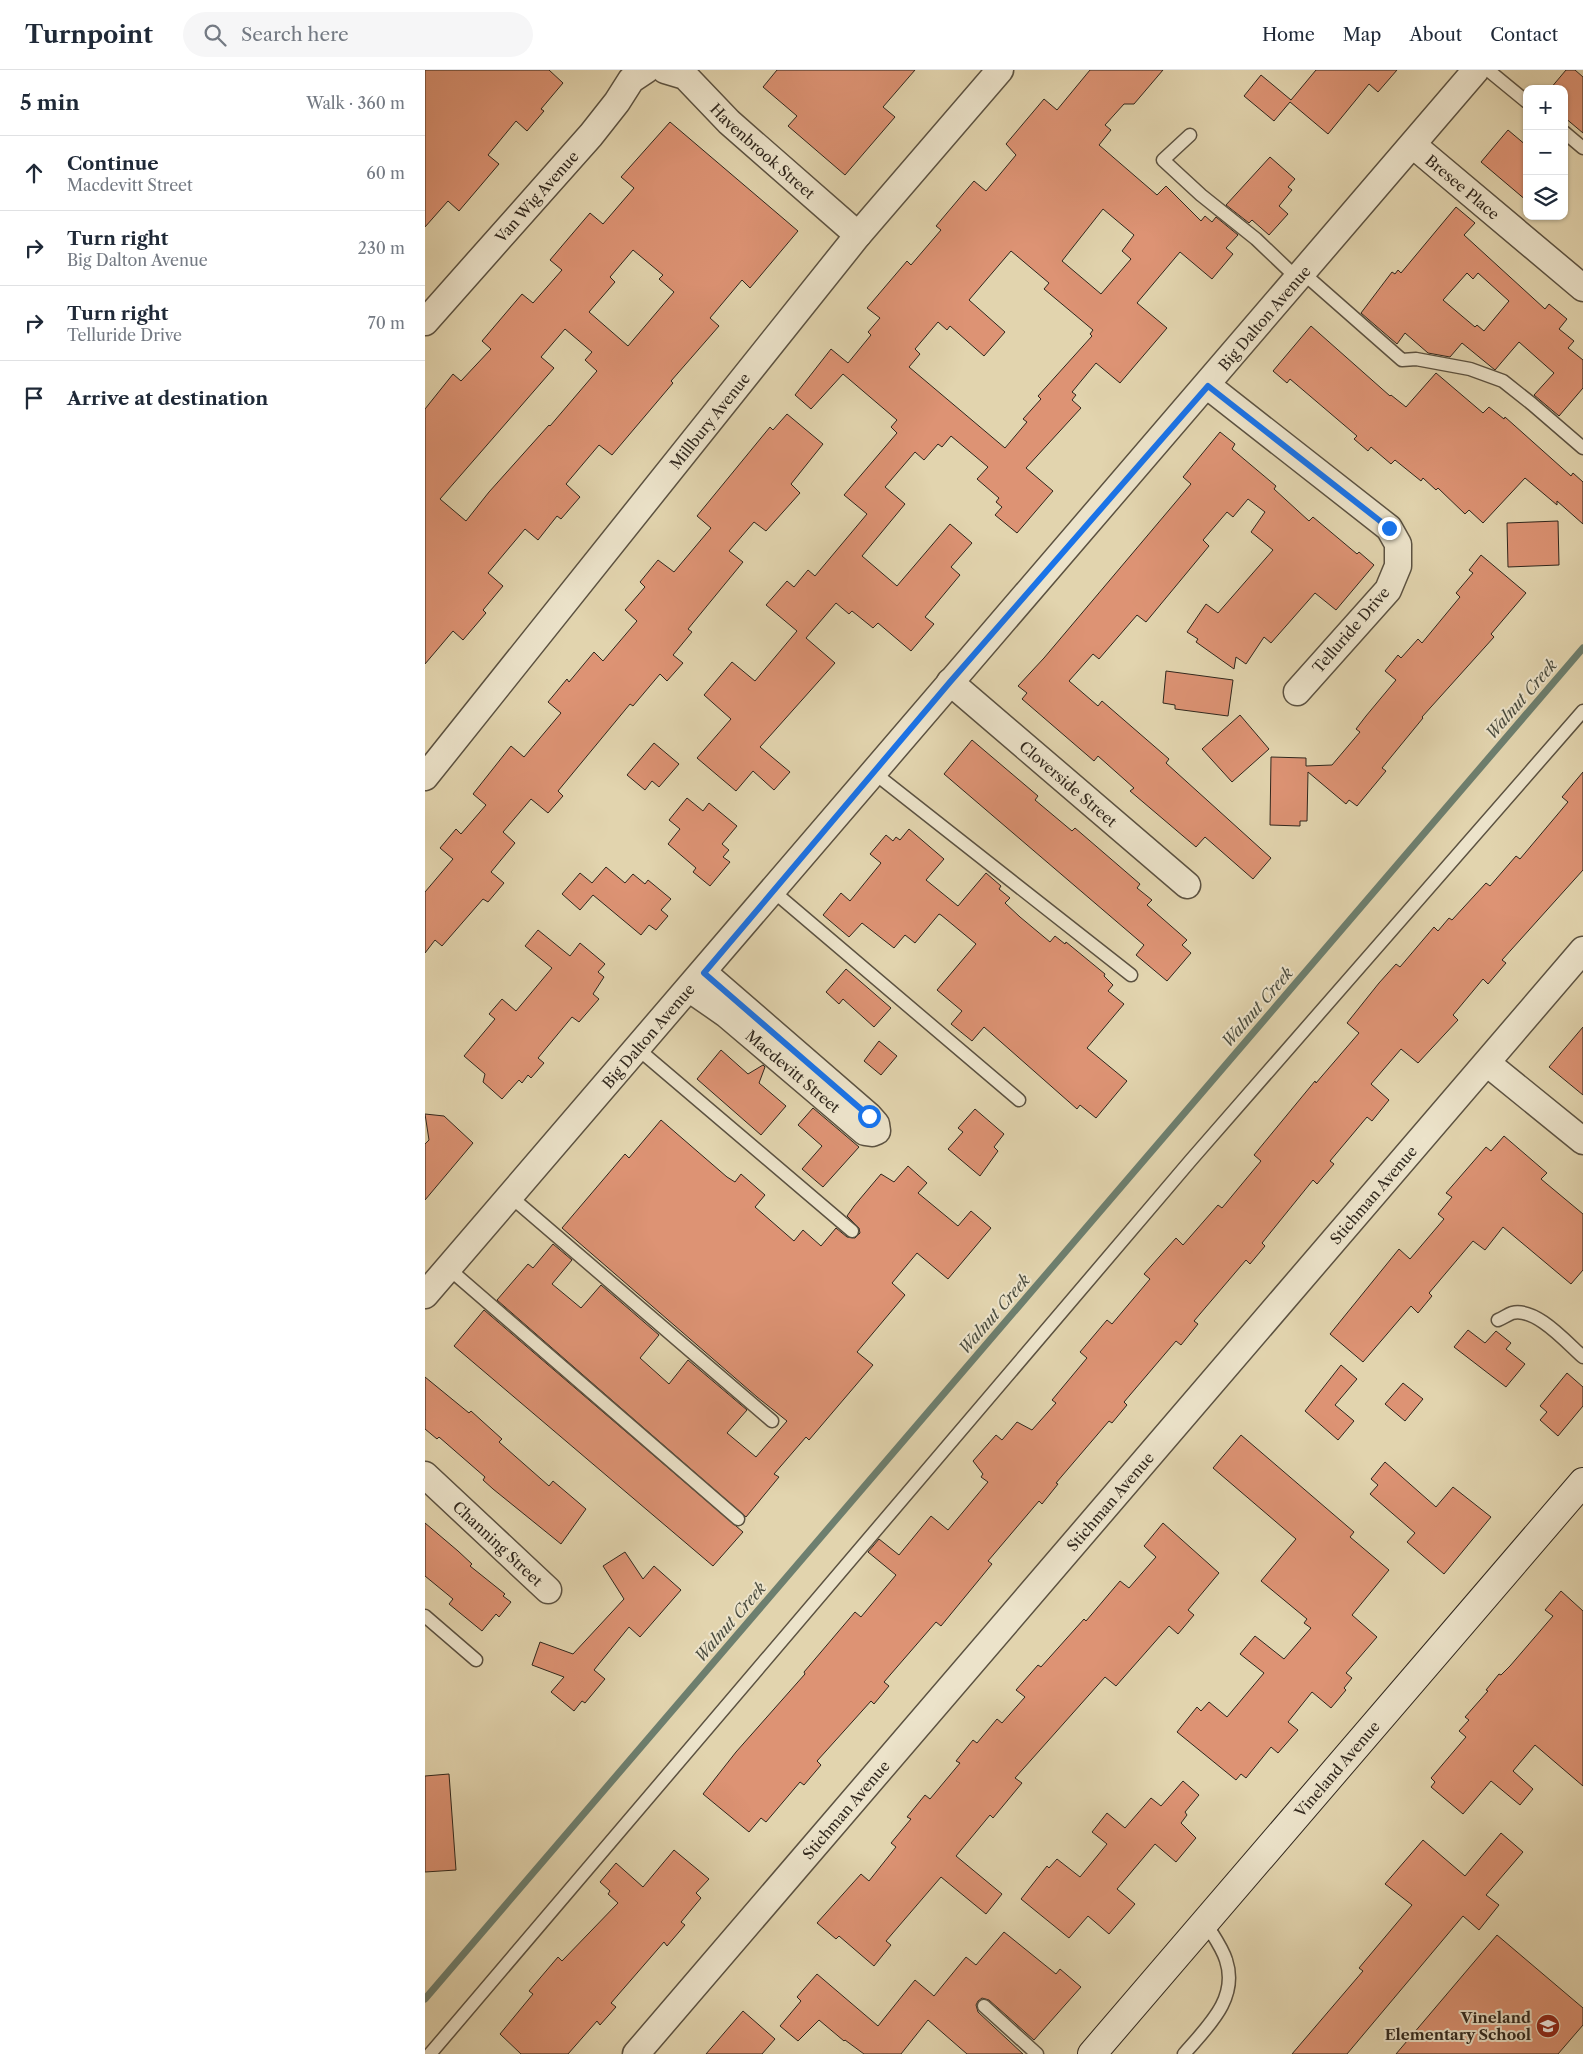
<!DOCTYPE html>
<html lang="en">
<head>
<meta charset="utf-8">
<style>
  :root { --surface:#fff; --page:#f6f6f7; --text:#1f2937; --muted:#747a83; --line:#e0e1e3 }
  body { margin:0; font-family:"Libre Caslon Text",serif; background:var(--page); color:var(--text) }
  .controls { position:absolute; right:15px; top:15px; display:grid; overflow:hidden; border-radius:10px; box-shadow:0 1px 4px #0004 }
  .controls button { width:45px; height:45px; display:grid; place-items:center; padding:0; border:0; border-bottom:1px solid var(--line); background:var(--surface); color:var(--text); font:25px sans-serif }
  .stop { position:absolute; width:15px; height:15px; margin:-11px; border:4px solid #1a73e8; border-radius:50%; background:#fff }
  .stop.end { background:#1a73e8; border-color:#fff; box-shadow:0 1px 5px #0008 }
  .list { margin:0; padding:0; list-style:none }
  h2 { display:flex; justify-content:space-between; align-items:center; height:65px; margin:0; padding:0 20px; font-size:21px }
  h2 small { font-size:16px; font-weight:400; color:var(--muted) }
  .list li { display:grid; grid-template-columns:32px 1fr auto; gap:15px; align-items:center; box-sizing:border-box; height:75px; padding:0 20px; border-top:1px solid var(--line) }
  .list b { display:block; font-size:19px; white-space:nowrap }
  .list p { margin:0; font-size:16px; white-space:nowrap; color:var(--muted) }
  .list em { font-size:16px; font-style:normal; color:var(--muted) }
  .icon { flex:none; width:28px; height:28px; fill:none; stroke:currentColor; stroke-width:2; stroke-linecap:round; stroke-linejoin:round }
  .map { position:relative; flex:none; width:1158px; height:1984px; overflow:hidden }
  header { display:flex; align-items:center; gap:30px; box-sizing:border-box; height:70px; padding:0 25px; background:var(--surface); border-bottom:1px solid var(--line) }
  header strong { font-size:24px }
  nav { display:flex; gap:28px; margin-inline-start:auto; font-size:18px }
  .search { width:350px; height:45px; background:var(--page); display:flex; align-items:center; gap:12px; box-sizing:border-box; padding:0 18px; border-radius:28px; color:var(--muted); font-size:19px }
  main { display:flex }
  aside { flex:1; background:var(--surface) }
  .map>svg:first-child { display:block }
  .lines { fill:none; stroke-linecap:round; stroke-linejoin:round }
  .stream { stroke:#6d7f6f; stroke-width:7 }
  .building { fill:#dd9374; stroke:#30271d; fill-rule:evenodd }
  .lane-casing { stroke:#5c5241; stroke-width:15 }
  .street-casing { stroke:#5c5241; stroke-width:29 }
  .secondary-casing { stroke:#30271d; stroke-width:30 }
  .lane { stroke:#ece3ca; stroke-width:12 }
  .street { stroke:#ece3ca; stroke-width:26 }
  .secondary { stroke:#ece3ca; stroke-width:28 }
  .route { stroke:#1a73e8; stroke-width:6 }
  .labels { text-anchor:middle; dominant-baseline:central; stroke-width:4; stroke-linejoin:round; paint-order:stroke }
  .street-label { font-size:15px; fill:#30271d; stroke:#ece3ca }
  .poi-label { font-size:15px; font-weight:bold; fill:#30271d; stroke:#ece3ca; text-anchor:end }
  .water-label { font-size:16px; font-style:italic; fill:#4a4c3f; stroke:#ece3ca }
</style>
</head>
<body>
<header>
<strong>Turnpoint</strong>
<div class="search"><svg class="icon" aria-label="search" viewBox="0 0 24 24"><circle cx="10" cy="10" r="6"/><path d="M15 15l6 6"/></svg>Search here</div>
<nav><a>Home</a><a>Map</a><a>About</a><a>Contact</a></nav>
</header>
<main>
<aside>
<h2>5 min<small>Walk · 360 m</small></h2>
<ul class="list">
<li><svg class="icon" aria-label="ahead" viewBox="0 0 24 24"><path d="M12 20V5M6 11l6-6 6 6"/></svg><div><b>Continue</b><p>Macdevitt Street</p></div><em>60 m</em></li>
<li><svg class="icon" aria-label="right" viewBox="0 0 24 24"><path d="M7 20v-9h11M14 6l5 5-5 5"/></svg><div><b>Turn right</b><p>Big Dalton Avenue</p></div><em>230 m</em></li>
<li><svg class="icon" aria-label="right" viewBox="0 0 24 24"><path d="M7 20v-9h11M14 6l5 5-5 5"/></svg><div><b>Turn right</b><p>Telluride Drive</p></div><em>70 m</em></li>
<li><svg class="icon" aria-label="arrive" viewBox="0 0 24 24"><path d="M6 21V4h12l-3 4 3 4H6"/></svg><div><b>Arrive at destination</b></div></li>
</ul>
</aside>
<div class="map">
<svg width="1158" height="1984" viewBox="0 0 1158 1984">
  <rect width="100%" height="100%" fill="#e2d4ae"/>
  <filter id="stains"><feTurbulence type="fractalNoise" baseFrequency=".004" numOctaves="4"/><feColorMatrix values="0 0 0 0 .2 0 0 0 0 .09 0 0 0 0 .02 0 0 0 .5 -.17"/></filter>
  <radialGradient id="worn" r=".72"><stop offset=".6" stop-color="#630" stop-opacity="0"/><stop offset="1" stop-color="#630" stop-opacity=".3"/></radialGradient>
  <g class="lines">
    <!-- stream -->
    <path class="stream" d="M0 1929 1158 578"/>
  </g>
  <!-- building -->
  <g class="building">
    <path d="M0 0H124L138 13 116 39 119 41 102 61 91 51 63 85 74 94 34 141 23 131 0 157Z"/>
    <path d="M352 0H490L458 37 470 47 420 105 363 56 372 46 338 17Z"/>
    <path d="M665 0H738L709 34H699L680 55 686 60 674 75 732 125 741 116 776 151 780 146 787 152 791 147 813 165 801 178 808 184 787 209 755 182 712 233 742 258 695 313 671 293 647 322 651 325 647 330 656 338 601 398 628 421 592 463 570 445 577 437 571 432 574 428 552 409 563 397 526 366 517 377 513 374 499 390 490 382 460 417 480 434 437 486 472 516 525 454 547 473 526 497 535 505 500 547 509 554 486 581 453 553 448 558 427 541 424 544 411 533 381 568 410 593 335 677 365 702 349 720 328 701 311 721 272 688 306 649 279 625 307 592 330 611 372 561 341 535 362 511 369 517 383 500 390 506 442 444 419 425 472 363 466 357 472 350 418 304 386 339 370 325 406 279 423 293 446 265 443 262 455 248 442 238 482 191 486 195 516 160 511 156 549 111 561 121 591 85 581 74 619 29 632 40ZM678 139 709 165 697 181 706 189 676 224 637 191ZM586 181 624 213 619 219 668 260 665 264 667 266 613 326 616 329 598 349 602 352 580 378 484 297 495 284 490 279 513 252 522 260 525 256 559 286 580 262 544 230Z"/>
    <path d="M891 0H972L953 22 944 14 903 64 865 32 849 51 819 26 836 5 866 30Z"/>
    <path d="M1141 0H1150L1158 7V63L1139 47V19H1125Z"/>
    <path d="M245 52 373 161 325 218 317 210 285 248 294 256 246 311 248 313 187 385 174 375 141 414 155 427 136 449 132 446 113 470 100 459 63 503 78 516 58 540 61 543 38 570 28 561 0 594V339L28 304 36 311 66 279 57 271 97 224 108 233 137 200 125 190 165 143 178 154 209 118 196 107ZM208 180 238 205 234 209 249 222 203 276 164 242 190 212 185 207ZM140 259 167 282 160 290 172 301 125 356 124 355 64 422 41 451 15 429 129 298 116 287Z"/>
    <path d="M1083 60 1102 76V131L1056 92Z"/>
    <path d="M845 87 870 109 863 117 867 120 854 136 863 144 844 165 827 150 824 153 801 135Z"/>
    <path d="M1031 137 1050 153 1039 165 1120 239 1124 234 1142 249 1134 259 1149 271 1143 278 1158 290V318L1134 346 1109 325 1129 303 1094 272 1070 300 1037 273 1025 287 1003 283 980 263 972 274 936 243 967 202 970 204 973 200 976 203ZM1042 203 1048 209 1053 203 1084 231 1059 261 1052 255 1050 257 1018 230Z"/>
    <path d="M886 256 965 326 966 325 981 337 1011 303 1058 343 1064 337 1079 349 1080 347 1146 406 1148 403 1158 412V454L1132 431V435L1100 408 1058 453 1044 440 1040 444 1013 418 1011 420 998 408 996 411 970 390 966 394 946 377 943 381 929 369 932 366 865 309 862 313 848 301Z"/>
    <path d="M362 344 398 374 366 414 375 423 341 461 329 452 304 481 318 492 263 559 267 562 248 585 258 593 242 611 235 604 208 636 205 634 133 721 138 726 123 743 106 729 78 762 90 773 66 802 79 813 63 832 58 829 17 876 10 870 0 883V822L28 789 15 778 31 759 36 764 61 735 48 724 86 676 99 687 136 643 123 632 142 609 144 612 169 582 178 591 212 551 200 540 220 517 215 512 233 490 249 502 286 458 272 446 345 357 348 360Z"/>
    <path d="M795 362 810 374 807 379 851 416 849 419 884 451 888 447 932 484 934 482 949 495 911 540 890 523 846 573 839 567 821 594 811 587 809 599 771 572 773 569 762 562 781 534 793 543 848 480 826 462 840 442 823 429 808 447 802 442 778 470 784 476 721 552 712 545 674 589 668 584 644 611 673 636 677 631 744 689 741 693 846 788 828 809 780 767 771 777 705 721 709 718 673 686 669 691 597 629 602 623 593 616 619 588 766 414 758 407Z"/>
    <path d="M1133 451 1134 495 1083 497 1082 453Z"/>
    <path d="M1056 485 1101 523 1066 564 1069 567 997 647 998 648 957 698 961 701 932 736 924 730 921 734 883 702 882 751H875V756L845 755 846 687 881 688V696L907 695 935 662 931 659 941 646 971 610 960 601 973 585 976 588 993 569 997 573 1035 527 1031 523 1048 503 1044 500Z"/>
    <path d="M741 601 808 610 803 646 750 639V635L738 633Z"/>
    <path d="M815 645 844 679 807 712 777 679Z"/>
    <path d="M547 670 613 726 610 730 647 761 650 758 715 814 712 818 727 830 722 835 762 870 757 875 766 883 742 911 711 885 719 875 519 704Z"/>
    <path d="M229 673 254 694 234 717 227 711 220 720 202 705Z"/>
    <path d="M1158 702V800L1077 890 1081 893 1063 914 1058 909 1028 945 1033 950 993 993 976 979 946 1014 964 1030 947 1051 942 1047 905 1091 909 1094 892 1114 888 1110 837 1173 840 1176 825 1194 821 1190 769 1251 773 1254 756 1275 751 1271 699 1332 702 1335 687 1353 684 1351 631 1413 633 1414 617 1434 614 1431 563 1491 567 1494 516 1556 511 1552 459 1612 464 1616 449 1634 446 1631 392 1691 396 1695 379 1715 375 1712 341 1752 336 1748 324 1762 278 1724 311 1682 380 1604 379 1602 430 1542 436 1547 471 1505 443 1482 454 1469 474 1485 506 1446 523 1460 563 1412 556 1407 558 1404 548 1391 571 1365 577 1370 592 1352 607 1360 631 1333 627 1330 662 1288 655 1282 682 1250 687 1254 725 1209 719 1204 751 1168 758 1175 793 1135 797 1138 836 1091 829 1085 890 1011 891 1013 934 963 922 953 954 913 971 894 975 897 1009 857 1013 861 1024 848 1027 850 1061 813 1065 816 1091 786 1095 789 1143 732 1137 727Z"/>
    <path d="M262 728 278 741 284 733 312 756 297 774 304 780 298 787 305 792 285 816 268 802 271 798 243 774 255 759 244 750Z"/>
    <path d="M484 759 519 789 501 810 533 836 561 803 576 816 574 819 585 828 580 833 595 847 625 872 630 866 640 874 641 872 680 904 679 906 688 915 683 921 699 934 662 978 702 1011 671 1048 655 1035 652 1039 559 957 547 971 526 954 537 941 512 920 551 874 516 845 514 844 490 873 480 865 469 878 437 853 424 867 398 845 416 823 425 831 456 793 445 784 461 765 468 771 471 767 475 770Z"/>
    <path d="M181 797 200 813 208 804 220 814 223 810 246 829 236 840 243 846 231 860 224 855 216 865 168 825 155 840 137 824 155 803 167 813Z"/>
    <path d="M113 860 145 886 155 873 180 894 173 902 179 907 168 924 174 929 154 952 147 947 113 988 119 993 106 1008 103 1005 97 1013 94 1010 77 1029 58 1012 60 1004 39 986 70 949 64 944 77 929 91 941 127 898 100 876Z"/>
    <path d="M421 899 466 938 449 957 418 929 414 934 401 922Z"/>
    <path d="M1158 957V1025L1124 997Z"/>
    <path d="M454 971 472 986 456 1005 439 991Z"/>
    <path d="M296 980 323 1004 338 995 340 997 334 1013 361 1036 336 1065 272 1009Z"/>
    <path d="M388 1038 434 1077 398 1117 377 1099 397 1076 373 1055Z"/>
    <path d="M550 1039 579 1064 569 1077 573 1081 555 1106 523 1079 538 1062 533 1058Z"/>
    <path d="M0 1044 19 1046 48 1073 0 1130V1074L4 1070Z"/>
    <path d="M236 1050 302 1107 310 1112 316 1104 340 1125 330 1137 369 1171 378 1160 396 1176 411 1158 422 1167 430 1168 435 1163 434 1158 422 1146 429 1136 456 1104 469 1112 483 1096 502 1113 493 1123 533 1156 546 1141 566 1158 523 1209 492 1183 467 1213 480 1225 432 1282 448 1295 384 1370 381 1367 349 1404 354 1407 321 1447 72 1230 103 1194 108 1198 128 1174 147 1190 127 1214 156 1238 176 1215 234 1265 215 1288 244 1314 263 1290 322 1340 302 1363 331 1387 362 1351 332 1327 137 1158 200 1084 204 1088Z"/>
    <path d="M1079 1066 1122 1103 1116 1109 1158 1144V1200L1146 1214 1078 1157 1060 1180 1048 1171 1004 1223 1007 1226 993 1243 986 1236 938 1292 905 1264 974 1179 985 1189 1019 1149 1013 1144 1027 1127 1021 1123 1061 1077 1066 1081Z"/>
    <path d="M59 1240 318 1462 288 1496 29 1276Z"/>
    <path d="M1043 1260 1060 1273 1071 1261 1086 1273 1081 1279 1100 1294 1081 1317 1029 1277Z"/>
    <path d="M916 1295 932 1309 910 1335 929 1351 913 1370 880 1341Z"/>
    <path d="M1142 1303 1158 1317V1336L1133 1366 1115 1350 1122 1342 1115 1336Z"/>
    <path d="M0 1307 44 1343 46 1341 77 1369 74 1372 124 1416 128 1411 161 1439 136 1474 68 1419 58 1410 60 1407 14 1367 12 1369 0 1359Z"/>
    <path d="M978 1313 998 1329 980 1351 960 1334Z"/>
    <path d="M816 1365 929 1462 925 1467 964 1500 927 1545 952 1567 921 1603 927 1608 919 1618 921 1620 906 1638 887 1622 863 1652 873 1660 853 1683 846 1677 821 1708 816 1704 811 1710 752 1662 772 1637 776 1641 784 1632 802 1647 839 1603 815 1584 830 1566 859 1589 886 1558 879 1553 882 1549 836 1511 871 1469 788 1398Z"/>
    <path d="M960 1392 1011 1437 1028 1417 1066 1447 1019 1504 982 1472 990 1463 945 1424 953 1415 946 1409Z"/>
    <path d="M0 1453 33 1481 47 1494 45 1496 80 1524 78 1526 86 1532 74 1547 71 1544 57 1561 24 1534 28 1529 0 1506Z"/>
    <path d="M738 1453 794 1503 763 1540 769 1545 753 1564 744 1556 691 1616 680 1607 590 1708 597 1713 568 1748 565 1745 531 1786 577 1824 561 1844 516 1807 461 1871 466 1875 449 1896 414 1866 411 1869 392 1853 436 1804 444 1811 471 1777 466 1773 486 1749 482 1747 500 1725 505 1729 535 1693 531 1691 548 1670 552 1673 572 1649 577 1653 600 1627 591 1620 613 1595 616 1597 659 1549 661 1551 695 1511 704 1518 731 1487 719 1476Z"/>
    <path d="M200 1482 218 1509 229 1496 256 1520 215 1567 204 1557 169 1600 180 1609 160 1633 157 1631 149 1641 126 1622 139 1607 107 1595 115 1572 148 1584 199 1529 178 1496Z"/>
    <path d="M1136 1521 1158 1541V1716L1110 1675 1088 1701 1108 1719 1095 1735 1066 1711 1038 1744 1006 1717 1010 1712 1006 1708 1041 1667 1034 1661 1044 1650 1040 1647 1063 1621 1061 1620 1074 1604 1076 1605 1085 1596 1128 1546 1120 1540Z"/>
    <path d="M24 1704 31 1800 0 1802V1706Z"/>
    <path d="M758 1711 774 1725 760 1742 762 1745 756 1753 771 1768 751 1792 730 1774 692 1819 710 1834 684 1864 663 1846 644 1868 596 1829 622 1796 624 1798 632 1789 655 1807 682 1774 667 1762 682 1743 700 1758 726 1728 736 1736Z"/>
    <path d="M1076 1763 1098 1782 1061 1825 1074 1835 1054 1860 1038 1846 922 1984H867L938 1901 934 1898 987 1835 960 1814 998 1770 1040 1806Z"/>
    <path d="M249 1780 284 1809 271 1823 276 1828 256 1852 260 1855 242 1876 239 1872 186 1933 191 1937 175 1955 172 1951 143 1984H96L75 1964 108 1924 104 1921 133 1887 137 1891 193 1833 183 1824 185 1821 175 1812 191 1793 218 1817Z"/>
    <path d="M579 1862 631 1904 635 1899 656 1917 609 1970 564 1930 557 1928 553 1931 551 1935 553 1942 598 1984H542L503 1950 476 1984H439L420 1970 419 1971 394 1950 373 1971 355 1956 376 1931 372 1927 392 1904 453 1956 490 1910 509 1926 541 1887 551 1895Z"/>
    <path d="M1072 1865 1158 1938V1955L1133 1984H971Z"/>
    <path d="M318 1941 350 1969 337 1984H281Z"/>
  </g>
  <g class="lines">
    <!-- lane casing -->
    <g class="lane-casing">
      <g id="lane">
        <path d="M1063 0 1102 32"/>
        <path d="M1139 62 1158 78"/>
        <path d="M765 65 738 90 776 125 831 169 873 209"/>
        <path d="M878 203 977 290 991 289 1045 299 1078 311 1107 334 1158 378"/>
        <path d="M448 702 706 905"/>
        <path d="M348 821 594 1030"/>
        <path d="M213 979 427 1161"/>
        <path d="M85 1126 347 1351"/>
        <path d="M23 1198 313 1449"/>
        <path d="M1073 1250C1078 1248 1082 1245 1087 1243 1111 1237 1141 1272 1158 1287"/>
        <path d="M0 1546 51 1590"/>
        <path d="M559 1936 612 1984"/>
        <path d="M5 1984 766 1090 1158 641"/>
        <path d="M759 1984C782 1957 814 1929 801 1890 797 1877 787 1864 780 1852"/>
      </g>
    </g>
    <!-- street casing -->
    <g class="street-casing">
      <g id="street">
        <path id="s1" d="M240 0 260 6 304 52 433 165"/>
        <path id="s2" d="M988 75 1158 218"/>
        <path id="s3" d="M0 252 166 65 192 32 206 10 221 0"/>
        <path d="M783 316 964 458 973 474V496L963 520 872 622"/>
        <path id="s4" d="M525 612 762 815"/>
        <path id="s5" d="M0 707 433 165 575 0"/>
        <path id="s6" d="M265 919 301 944 440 1062 447 1063 452 1061 451 1054 444 1046 279 903"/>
        <path d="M1062 993 1158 1071"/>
        <path id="s7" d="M0 1225C351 817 702 409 1051 0"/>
        <path id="s8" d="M0 1405 123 1520"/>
        <path id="s9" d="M211 1984 1158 880"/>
      </g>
    </g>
    <!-- secondary casing -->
    <g class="secondary-casing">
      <g id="secondary">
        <path id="s10" d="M667 1984 1158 1412"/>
      </g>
    </g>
    <!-- lane -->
    <use href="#lane" class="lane"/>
    <!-- street -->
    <use href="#street" class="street"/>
    <!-- secondary -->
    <use href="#secondary" class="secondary"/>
  </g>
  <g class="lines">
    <!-- route -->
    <path class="route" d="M444 1046 279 903 525 612 783 316 964 458"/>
  </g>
  <!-- icons -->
  <defs>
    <g id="school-disc" transform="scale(1.25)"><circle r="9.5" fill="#8f2418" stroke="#ece3ca"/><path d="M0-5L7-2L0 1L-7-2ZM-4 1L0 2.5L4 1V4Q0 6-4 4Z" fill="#fff"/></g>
  </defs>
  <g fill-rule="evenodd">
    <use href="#school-disc" x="1123" y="1956"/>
  </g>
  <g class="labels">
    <!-- street labels -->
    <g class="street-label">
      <text stroke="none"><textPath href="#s1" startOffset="129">Havenbrook Street</textPath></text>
      <text stroke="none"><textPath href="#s2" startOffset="65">Bresee Place</textPath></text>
      <text stroke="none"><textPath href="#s3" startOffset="168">Van Wig Avenue</textPath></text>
      <text stroke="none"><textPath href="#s7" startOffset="1288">Big Dalton Avenue</textPath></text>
      <text stroke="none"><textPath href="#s5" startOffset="456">Millbury Avenue</textPath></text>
      <text transform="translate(926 560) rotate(-49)">Telluride Drive</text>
      <text stroke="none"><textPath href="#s4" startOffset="156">Cloverside Street</textPath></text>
      <text stroke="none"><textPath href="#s7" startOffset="342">Big Dalton Avenue</textPath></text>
      <text stroke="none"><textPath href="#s6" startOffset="132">Macdevitt Street</textPath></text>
      <text stroke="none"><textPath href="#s9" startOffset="1132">Stichman Avenue</textPath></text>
      <text stroke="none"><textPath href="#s9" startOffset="728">Stichman Avenue</textPath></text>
      <text stroke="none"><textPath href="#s8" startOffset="100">Channing Street</textPath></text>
      <text stroke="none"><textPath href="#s10" startOffset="376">Vineland Avenue</textPath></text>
      <text stroke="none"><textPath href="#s9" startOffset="322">Stichman Avenue</textPath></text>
    </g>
    <!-- poi labels -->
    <g class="poi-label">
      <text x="1106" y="1947">Vineland<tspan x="1106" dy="17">Elementary School</tspan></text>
    </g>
    <!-- water labels -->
    <g class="water-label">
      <text transform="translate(1096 629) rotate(-49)">Walnut Creek</text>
      <text transform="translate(832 937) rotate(-49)">Walnut Creek</text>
      <text transform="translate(569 1244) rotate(-49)">Walnut Creek</text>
      <text transform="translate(305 1552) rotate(-49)">Walnut Creek</text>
    </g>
  </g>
  <rect width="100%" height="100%" filter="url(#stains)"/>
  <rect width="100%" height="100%" fill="url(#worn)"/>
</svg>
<div class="controls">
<button>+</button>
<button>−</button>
<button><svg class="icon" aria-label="layers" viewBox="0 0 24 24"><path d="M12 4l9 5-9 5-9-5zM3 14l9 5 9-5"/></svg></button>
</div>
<div class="stop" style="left:444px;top:1046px"></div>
<div class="stop end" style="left:964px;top:458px"></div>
</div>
</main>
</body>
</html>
